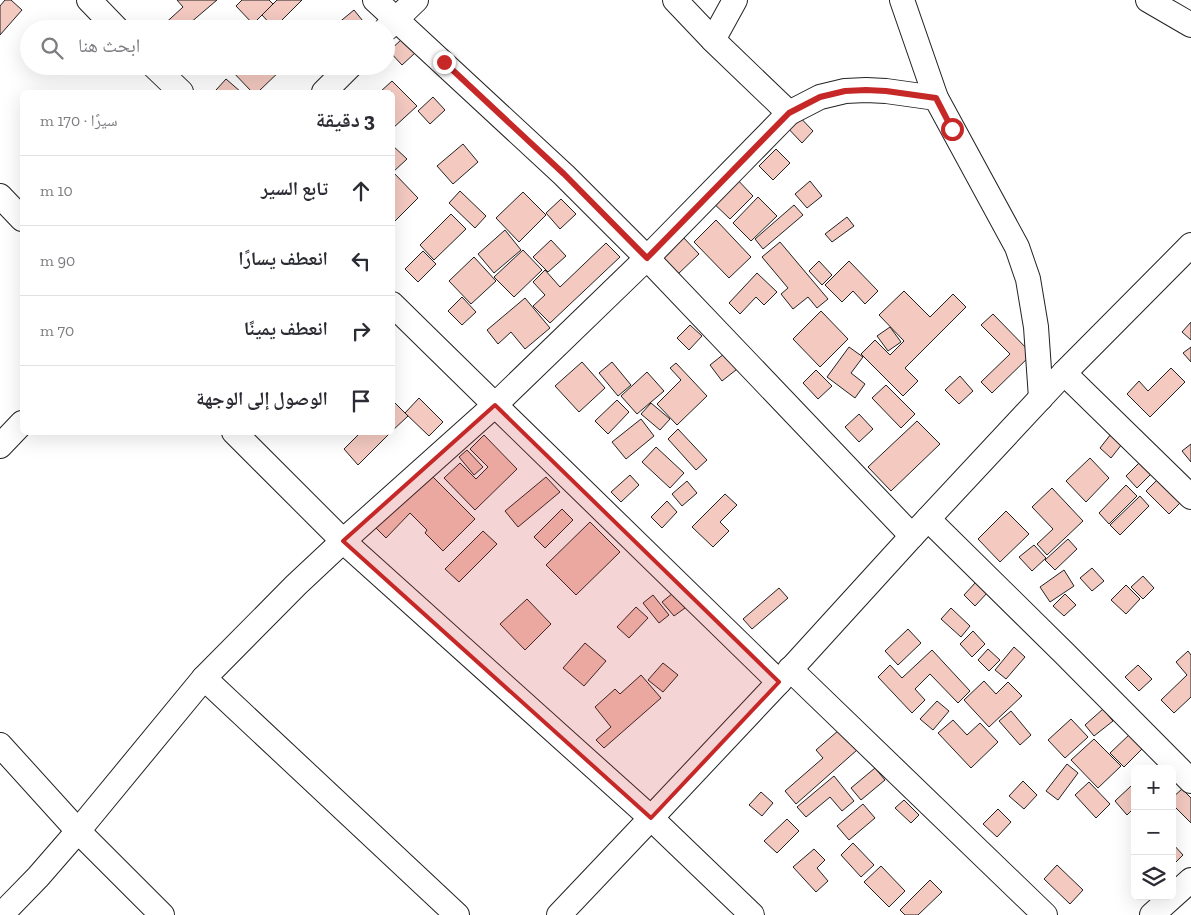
<!DOCTYPE html>
<html lang="ar">
<head>
<meta charset="utf-8">
<style>
  :root { --surface:#fff; --page:#f7f7f7; --text:#2b2b33; --muted:#7c7c81; --line:#e1e1e2 }
  body { margin:0; font-family:"Zilla Slab","Noto Naskh Arabic",serif; background:var(--page); color:var(--text); direction:rtl }
  .controls { position:absolute; right:15px; bottom:15px; display:grid; overflow:hidden; border-radius:8px; box-shadow:0 5px 20px #0002 }
  .controls button { width:45px; height:45px; display:grid; place-items:center; padding:0; border:0; border-bottom:1px solid var(--line); background:var(--surface); color:var(--text); font:25px sans-serif }
  .stop { position:absolute; width:15px; height:15px; margin:-11px; border:4px solid #c62828; border-radius:50%; background:#fff }
  .stop.end { background:#c62828; border-color:#fff; box-shadow:0 1px 5px #0008 }
  .list { margin:0; padding:0; list-style:none }
  h2 { display:flex; justify-content:space-between; align-items:center; height:65px; margin:0; padding:0 20px; font-size:21px }
  h2 small { font-size:16px; font-weight:400; color:var(--muted) }
  .list li { display:grid; grid-template-columns:32px 1fr auto; gap:15px; align-items:center; box-sizing:border-box; height:70px; padding:0 20px; border-top:1px solid var(--line) }
  .list b { display:block; font-size:19px; white-space:nowrap }
  .list em { font-size:16px; font-style:normal; color:var(--muted) }
  .icon { flex:none; width:28px; height:28px; fill:none; stroke:currentColor; stroke-width:2; stroke-linecap:round; stroke-linejoin:round }
  .map { position:relative; flex:none; width:1191px; height:915px; overflow:hidden; direction:ltr }
  .search { position:absolute; background:var(--surface); box-shadow:0 5px 20px #0002; left:20px; top:20px; width:375px; height:55px; display:flex; align-items:center; gap:12px; box-sizing:border-box; padding:0 18px; border-radius:28px; color:var(--muted); font-size:19px }
  .panel { position:absolute; background:var(--surface); box-shadow:0 5px 20px #0002; left:20px; top:90px; width:375px; height:345px; border-radius:8px; direction:rtl }
  .map>svg:first-child { display:block }
  .building { fill:#f3c9c0; stroke:#222 }
  .lines { fill:none; stroke-linecap:round; stroke-linejoin:round }
  .minor-casing { stroke:#222; stroke-width:26 }
  .minor { stroke:#fff; stroke-width:24 }
  .route { stroke:#c62828; stroke-width:6 }
  .marked { fill:#c62828; fill-opacity:0.2; stroke:#c62828; stroke-width:4; stroke-linejoin:round }
</style>
</head>
<body>
<div class="map">
<svg width="1191" height="915" viewBox="0 0 1191 915">
  <rect width="100%" height="100%" fill="#fff"/>
  <!-- building -->
  <g class="building">
    <path d="M5 0H11L22 10 0 35V6Z"/>
    <path d="M177 0H217L183 29H159L183 7Z"/>
    <path d="M242 0H269L273 4 253 24 236 6Z"/>
    <path d="M277 0H302L274 28 262 15Z"/>
    <path d="M354 10 367 26 364 29H331Z"/>
    <path d="M401 40 415 53 402 65 389 51Z"/>
    <path d="M235 66H285L258 92H252L231 70Z"/>
    <path d="M226 79 241 92H218L216 90Z"/>
    <path d="M392 81 417 106 392 129V92H380Z"/>
    <path d="M433 97 445 110 430 124 418 111Z"/>
    <path d="M795 112 813 131 802 143 783 123Z"/>
    <path d="M463 144 478 162 453 184 437 166Z"/>
    <path d="M392 145 407 159 393 172 418 198 395 221 392 219Z"/>
    <path d="M776 149 790 163 773 180 759 166Z"/>
    <path d="M732 174 753 196 730 219 708 198Z"/>
    <path d="M810 181 822 196 807 208 795 194Z"/>
    <path d="M460 191 486 216 475 228 449 203Z"/>
    <path d="M523 192 546 215 519 242 496 218Z"/>
    <path d="M758 197 777 216 751 241 733 223Z"/>
    <path d="M561 199 576 214 560 229 546 213Z"/>
    <path d="M794 205 803 215 763 249 755 239Z"/>
    <path d="M451 214 466 229 434 260 420 245Z"/>
    <path d="M847 217 854 226 832 242 825 234Z"/>
    <path d="M716 220 751 257 729 278 694 242Z"/>
    <path d="M505 230 521 250 494 273 478 254Z"/>
    <path d="M682 236 699 254 677 275 661 258Z"/>
    <path d="M551 240 566 256 548 272 533 257Z"/>
    <path d="M780 242 828 299 817 308 808 297 793 309 781 294 788 288 762 257Z"/>
    <path d="M606 243 620 257 550 323 533 306 545 295 533 282 545 270 560 287Z"/>
    <path d="M523 250 542 270 514 297 494 277Z"/>
    <path d="M423 251 436 264 418 282 405 269Z"/>
    <path d="M474 257 496 281 471 304 449 281Z"/>
    <path d="M819 261 832 275 822 285 809 271Z"/>
    <path d="M849 261 878 291 865 304 853 291 842 302 825 285Z"/>
    <path d="M757 273 777 292 764 305 756 297 740 314 729 303Z"/>
    <path d="M904 291 930 317 953 294 966 307 905 368 918 381 903 396 861 354 875 340 890 355 904 341 879 315Z"/>
    <path d="M462 297 476 312 462 325 448 311Z"/>
    <path d="M525 298 550 328 525 349 511 332 498 344 487 330Z"/>
    <path d="M821 311 848 339 820 367 793 339Z"/>
    <path d="M993 314 1032 354 992 393 981 382 1010 354 981 325Z"/>
    <path d="M1191 322V340L1182 332Z"/>
    <path d="M690 325 702 336 689 350 677 338Z"/>
    <path d="M890 327 901 342 888 351 877 336Z"/>
    <path d="M849 347 863 357 851 373 865 384 855 398 827 377Z"/>
    <path d="M1191 347V362L1183 353Z"/>
    <path d="M729 350 741 366 722 381 710 365Z"/>
    <path d="M582 362 605 388 579 412 555 386Z"/>
    <path d="M612 362 631 385 618 396 599 373Z"/>
    <path d="M676 363 707 396 677 425 657 404 681 380 670 368Z"/>
    <path d="M1171 368 1185 382 1150 417 1127 394 1139 381 1148 391Z"/>
    <path d="M816 370 832 386 818 399 803 383Z"/>
    <path d="M647 372 664 391 637 414 621 396Z"/>
    <path d="M960 376 973 391 959 404 945 390Z"/>
    <path d="M886 385 915 414 901 428 872 398Z"/>
    <path d="M419 398 443 422 429 436 405 413Z"/>
    <path d="M617 400 629 412 608 434 595 421Z"/>
    <path d="M393 401 408 416 392 431V402Z"/>
    <path d="M651 403 670 419 660 430 641 414Z"/>
    <path d="M859 414 873 429 859 442 845 427Z"/>
    <path d="M641 419 654 436 626 459 612 442Z"/>
    <path d="M917 421 940 444 891 491 868 467Z"/>
    <path d="M678 429 707 460 696 470 668 439Z"/>
    <path d="M361 432H391L358 465 344 449Z"/>
    <path d="M1111 434 1122 444 1111 458 1100 448Z"/>
    <path d="M484 435 517 469 475 510 444 478 460 463 476 479 488 467 470 449Z"/>
    <path d="M1191 444V462L1182 451Z"/>
    <path d="M656 447 684 473 670 488 642 462Z"/>
    <path d="M467 450 483 467 474 475 459 457Z"/>
    <path d="M1090 458 1109 478 1086 502 1066 481Z"/>
    <path d="M1140 462 1151 474 1137 488 1126 476Z"/>
    <path d="M429 473 475 519 443 551 425 533 427 530 410 513 386 538 375 527Z"/>
    <path d="M630 475 639 485 621 502 611 492Z"/>
    <path d="M546 477 560 492 518 527 505 511Z"/>
    <path d="M1157 480 1180 503 1169 514 1146 491Z"/>
    <path d="M687 481 697 493 682 506 672 494Z"/>
    <path d="M1126 485 1137 496 1109 524 1099 513Z"/>
    <path d="M1052 488 1083 521 1047 555 1037 544 1053 529 1032 507Z"/>
    <path d="M725 494 737 505 720 522 729 531 713 547 692 527Z"/>
    <path d="M1140 496 1149 506 1120 535 1110 525Z"/>
    <path d="M667 501 677 512 662 528 651 517Z"/>
    <path d="M562 509 573 520 545 548 534 537Z"/>
    <path d="M1006 511 1029 534 1000 562 978 539Z"/>
    <path d="M590 522 620 552 576 595 546 565Z"/>
    <path d="M483 531 497 544 459 582 445 569Z"/>
    <path d="M1068 539 1077 549 1055 570 1045 560Z"/>
    <path d="M1034 545 1046 558 1032 571 1019 557Z"/>
    <path d="M1092 568 1104 581 1092 591 1080 578Z"/>
    <path d="M1064 570 1074 586 1050 602 1040 587Z"/>
    <path d="M1143 576 1154 588 1143 599 1131 587Z"/>
    <path d="M976 582 988 592 975 606 964 595Z"/>
    <path d="M1126 585 1140 599 1126 614 1111 600Z"/>
    <path d="M779 588 788 598 752 629 743 619Z"/>
    <path d="M673 593 685 608 674 616 662 602Z"/>
    <path d="M1065 594 1076 605 1064 616 1053 606Z"/>
    <path d="M653 595 669 615 659 623 643 603Z"/>
    <path d="M527 599 551 624 525 650 500 624Z"/>
    <path d="M636 607 648 618 629 638 617 627Z"/>
    <path d="M951 608 970 626 961 637 941 619Z"/>
    <path d="M908 629 921 643 898 665 885 651Z"/>
    <path d="M973 631 985 644 972 657 960 644Z"/>
    <path d="M585 643 606 661 584 686 563 668Z"/>
    <path d="M1014 647 1025 657 1006 679 995 670Z"/>
    <path d="M988 649 1000 660 989 671 978 660Z"/>
    <path d="M932 650 970 691 958 703 930 674 915 689 925 700 912 713 878 677 890 665 902 678Z"/>
    <path d="M1188 651 1191 655V697L1174 713 1161 700 1187 675 1176 662Z"/>
    <path d="M663 663 678 675 663 692 648 680Z"/>
    <path d="M1138 665 1152 679 1139 691 1125 677Z"/>
    <path d="M641 675 661 698 604 748 596 740 611 727 595 707 615 689 620 694Z"/>
    <path d="M984 681 996 694 1008 682 1022 696 989 727 964 700Z"/>
    <path d="M937 701 949 711 933 730 920 719Z"/>
    <path d="M1103 709 1113 721 1094 736 1085 725Z"/>
    <path d="M1011 711 1031 735 1020 745 999 721Z"/>
    <path d="M1071 719 1088 737 1065 758 1048 740Z"/>
    <path d="M953 720 967 735 980 723 998 742 971 768 938 733Z"/>
    <path d="M839 730 857 750 796 804 785 791 823 758 816 750Z"/>
    <path d="M1130 734 1143 748 1124 767 1110 753Z"/>
    <path d="M1094 739 1121 766 1098 788 1071 760Z"/>
    <path d="M1067 764 1078 773 1058 800 1046 791Z"/>
    <path d="M875 768 885 780 861 800 851 788Z"/>
    <path d="M834 776 854 801 842 811 830 797 806 817 797 807Z"/>
    <path d="M1023 781 1037 795 1024 809 1009 796Z"/>
    <path d="M1089 782 1110 804 1096 818 1075 795Z"/>
    <path d="M1131 786 1135 790V807L1127 815 1115 801Z"/>
    <path d="M1182 789 1191 798V823L1172 804V798Z"/>
    <path d="M761 792 773 803 762 816 749 805Z"/>
    <path d="M904 800 919 815 911 823 895 808Z"/>
    <path d="M863 804 875 818 849 840 837 826Z"/>
    <path d="M998 809 1011 822 997 837 983 824Z"/>
    <path d="M787 819 799 831 777 853 764 841Z"/>
    <path d="M853 843 874 865 861 877 841 855Z"/>
    <path d="M1172 843 1183 855 1172 866Z"/>
    <path d="M814 849 825 860 817 868 828 881 816 892 793 867Z"/>
    <path d="M1057 865 1083 890 1070 904 1044 879Z"/>
    <path d="M881 866 905 891 889 907 864 882Z"/>
    <path d="M930 880 942 892 918 915H905L900 910Z"/>
  </g>
  <g class="lines">
    <!-- minor casing -->
    <g class="minor-casing">
      <g id="minor">
        <path d="M89 0 117 29"/>
        <path d="M375 0 564 175 647 258 912 536"/>
        <path d="M675 0 713 40 789 113"/>
        <path d="M902 0 936 98 1017 247 1028 279 1036 327 1041 398"/>
        <path d="M1148 0 1191 25"/>
        <path d="M386 29 416 0"/>
        <path d="M713 40 735 0"/>
        <path d="M154 66 181 92"/>
        <path d="M324 92 350 66"/>
        <path d="M0 196 22 219"/>
        <path d="M392 304 495 405 779 682"/>
        <path d="M1064 373 1191 497"/>
        <path d="M234 432 343 541 651 818 752 915"/>
        <path d="M0 446 22 423"/>
        <path d="M928 519 1064 653 1191 781"/>
        <path d="M790 669 1045 915"/>
        <path d="M204 678 457 915"/>
        <path d="M0 745 78 831 162 915"/>
        <path d="M1 915 38 877 78 831 204 678 296 585 343 541 495 405 647 258 789 113 820 97 845 91 866 90 886 91 936 98"/>
        <path d="M559 915 651 818 779 682 912 536 1064 373 1191 245"/>
        <path d="M1152 915 1191 880"/>
      </g>
    </g>
    <!-- minor -->
    <use href="#minor" class="minor"/>
  </g>
  <g class="lines">
    <!-- route -->
    <path class="route" d="M444 62 564 174 647 258 789 113 820 97 845 91 866 90 886 91 936 98 952 129"/>
  </g>
  <!-- marked area -->
  <path class="marked" d="M495 405 779 682 651 818 343 541Z"/>
</svg>
<div class="controls">
<button>+</button>
<button>−</button>
<button><svg class="icon" aria-label="layers" viewBox="0 0 24 24"><path d="M12 4l9 5-9 5-9-5zM3 14l9 5 9-5"/></svg></button>
</div>
<div class="stop" style="left:952px;top:129px"></div>
<div class="stop end" style="left:444px;top:62px"></div>
<div class="search"><svg class="icon" aria-label="search" viewBox="0 0 24 24"><circle cx="10" cy="10" r="6"/><path d="M15 15l6 6"/></svg>ابحث هنا</div>
<section class="panel">
<h2>3 دقيقة<small>سيرًا · 170 m</small></h2>
<ul class="list">
<li><svg class="icon" aria-label="ahead" viewBox="0 0 24 24"><path d="M12 20V5M6 11l6-6 6 6"/></svg><div><b>تابع السير</b></div><em>10 m</em></li>
<li><svg class="icon" aria-label="left" viewBox="0 0 24 24"><path d="M17 20v-9H6M10 6l-5 5 5 5"/></svg><div><b>انعطف يسارًا</b></div><em>90 m</em></li>
<li><svg class="icon" aria-label="right" viewBox="0 0 24 24"><path d="M7 20v-9h11M14 6l5 5-5 5"/></svg><div><b>انعطف يمينًا</b></div><em>70 m</em></li>
<li><svg class="icon" aria-label="arrive" viewBox="0 0 24 24"><path d="M6 21V4h12l-3 4 3 4H6"/></svg><div><b>الوصول إلى الوجهة</b></div></li>
</ul>
</section>
</div>
</body>
</html>
